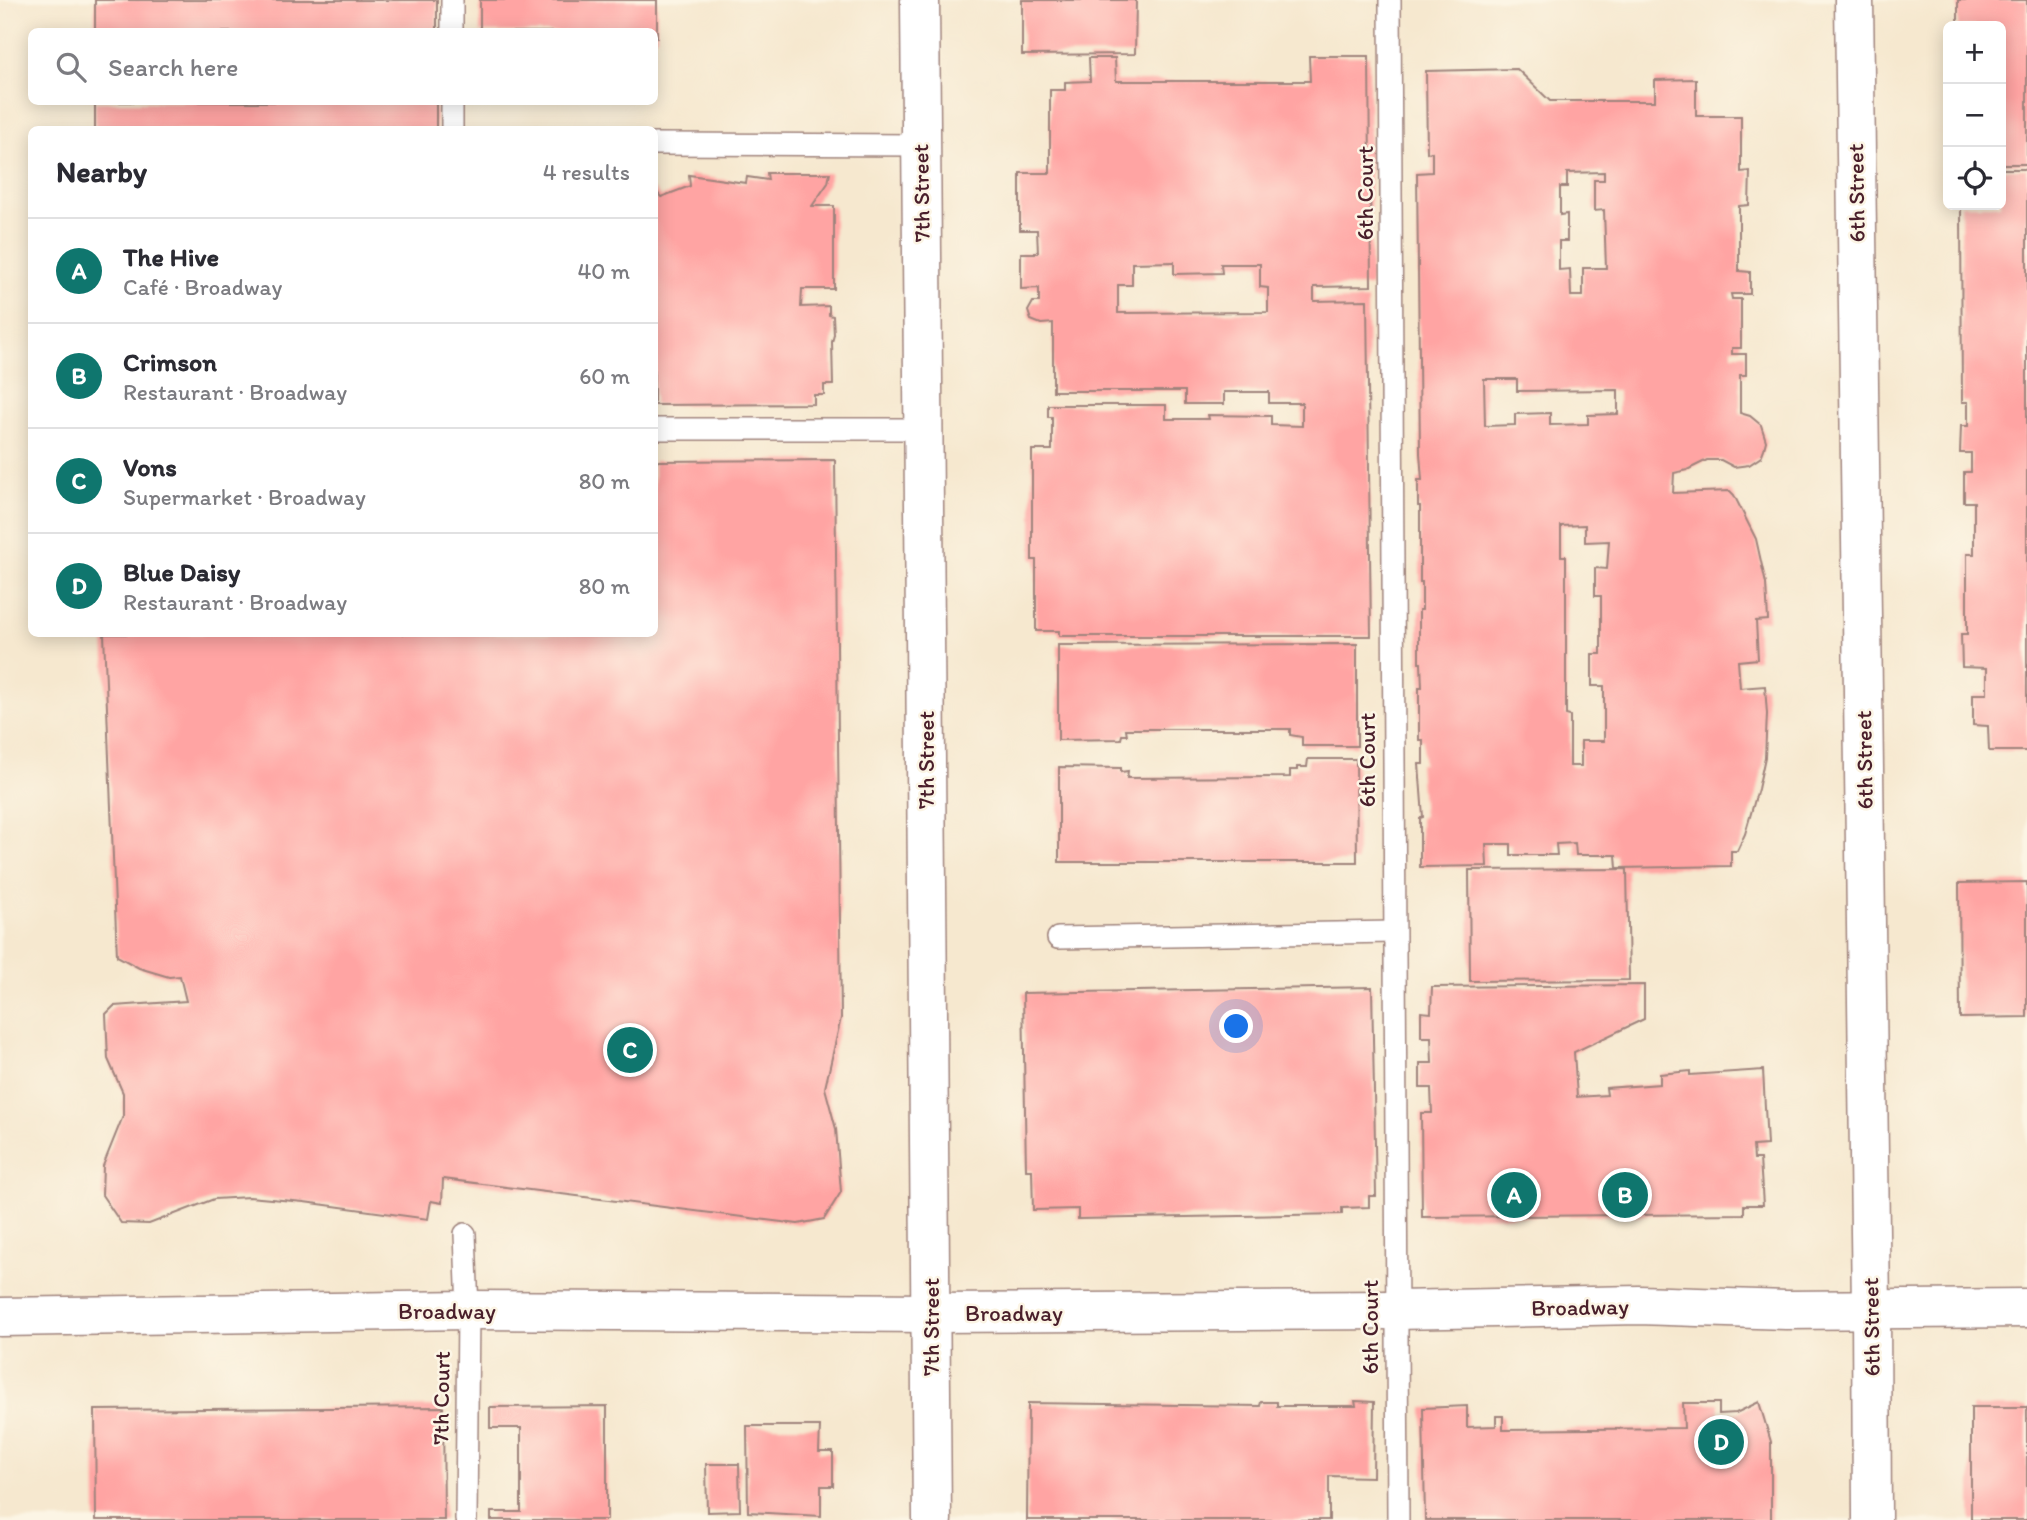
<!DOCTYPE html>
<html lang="en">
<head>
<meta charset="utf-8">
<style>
  :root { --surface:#fff; --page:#f7f7f7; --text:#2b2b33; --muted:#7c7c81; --line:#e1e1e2; --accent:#0f766e }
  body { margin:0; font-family:Itim,sans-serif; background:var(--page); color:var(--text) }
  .controls { position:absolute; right:21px; top:21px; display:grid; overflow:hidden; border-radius:10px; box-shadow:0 4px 18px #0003 }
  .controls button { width:63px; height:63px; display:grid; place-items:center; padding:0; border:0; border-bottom:2px solid var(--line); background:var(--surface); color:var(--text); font:35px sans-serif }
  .you { position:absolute; left:1237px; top:1027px; width:24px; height:24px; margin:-18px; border:5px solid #fff; border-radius:50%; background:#1a73e8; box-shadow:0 0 0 10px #1a73e833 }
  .badge { display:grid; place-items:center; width:46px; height:46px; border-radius:50%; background:var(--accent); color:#fff; font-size:23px; font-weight:700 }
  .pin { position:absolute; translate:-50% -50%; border:4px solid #fff; box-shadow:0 2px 7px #0006 }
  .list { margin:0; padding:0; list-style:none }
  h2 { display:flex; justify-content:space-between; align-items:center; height:91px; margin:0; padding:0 28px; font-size:30px }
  h2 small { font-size:23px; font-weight:400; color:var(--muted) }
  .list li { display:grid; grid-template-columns:46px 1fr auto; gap:21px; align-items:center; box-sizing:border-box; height:105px; padding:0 28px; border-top:2px solid var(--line) }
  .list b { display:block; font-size:26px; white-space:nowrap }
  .list p { margin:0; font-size:23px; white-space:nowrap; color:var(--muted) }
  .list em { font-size:23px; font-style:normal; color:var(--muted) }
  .icon { flex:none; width:38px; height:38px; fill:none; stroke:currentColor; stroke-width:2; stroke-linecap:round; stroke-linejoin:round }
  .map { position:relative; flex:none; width:2027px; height:1520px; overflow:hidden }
  .search { position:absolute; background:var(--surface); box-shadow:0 4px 18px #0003; left:28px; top:28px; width:630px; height:77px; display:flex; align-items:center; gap:18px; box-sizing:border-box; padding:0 24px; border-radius:10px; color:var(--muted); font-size:26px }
  .panel { position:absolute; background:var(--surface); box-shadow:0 4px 18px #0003; left:28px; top:126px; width:630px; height:511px; border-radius:10px }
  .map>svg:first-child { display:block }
  .building { fill:#ffa4a3; fill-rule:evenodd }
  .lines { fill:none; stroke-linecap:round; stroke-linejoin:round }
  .service-casing { stroke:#a0847d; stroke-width:24 }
  .minor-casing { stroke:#a0847d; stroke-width:41 }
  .tertiary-casing { stroke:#a0847d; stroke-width:41 }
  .service { stroke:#fff; stroke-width:21 }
  .minor { stroke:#fff; stroke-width:38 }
  .tertiary { stroke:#fff; stroke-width:38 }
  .labels { text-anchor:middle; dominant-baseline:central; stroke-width:5; stroke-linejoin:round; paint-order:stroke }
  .street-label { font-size:23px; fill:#4a1f2b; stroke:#fcf5e5 }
</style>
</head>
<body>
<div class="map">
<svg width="2027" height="1520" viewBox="0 0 2027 1520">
  <rect width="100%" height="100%" fill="#fcf5e5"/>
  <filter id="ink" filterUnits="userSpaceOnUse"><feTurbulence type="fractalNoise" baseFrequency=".0143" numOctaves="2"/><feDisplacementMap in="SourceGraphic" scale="14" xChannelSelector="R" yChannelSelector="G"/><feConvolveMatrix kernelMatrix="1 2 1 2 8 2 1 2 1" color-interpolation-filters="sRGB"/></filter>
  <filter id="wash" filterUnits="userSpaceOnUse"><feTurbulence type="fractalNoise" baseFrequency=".00686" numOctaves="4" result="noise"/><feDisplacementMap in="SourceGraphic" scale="28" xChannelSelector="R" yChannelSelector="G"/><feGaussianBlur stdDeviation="1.57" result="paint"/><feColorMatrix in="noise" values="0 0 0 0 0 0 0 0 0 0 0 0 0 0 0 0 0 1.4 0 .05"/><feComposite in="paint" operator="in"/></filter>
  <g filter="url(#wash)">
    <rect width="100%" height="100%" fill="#f6e8cf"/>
    <g id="blocks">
      <!-- building -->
      <g class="building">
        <rect x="95" y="0" width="342" height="32"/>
        <path d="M480 0H657V38H654V32H480Z"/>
        <path d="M1022 0H1136L1135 54 1022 55Z"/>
        <path d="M1958 0H2027V164H2001V26H1958Z"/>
        <path d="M1309 56H1369L1371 286 1314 287V301L1367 300 1371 636H1059V631H1036V560H1032V450H1052V417H1048V405H1166V419H1209L1208 415 1271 416V425L1302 426V403H1269V392H1224V404H1185V391H1053V323L1041 324 1031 320 1028 311 1033 302H1039V288L1021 289V253H1038L1037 230H1020V173H1050V90H1065V82L1090 81 1089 58H1115L1116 81H1310ZM1174 262V274L1222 273 1221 264H1260V287L1268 288V312L1118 313V285H1132V263Z"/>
        <path d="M1517 69 1550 101H1655V80L1696 79V116H1741V172L1750 171 1749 205 1739 206V271L1750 272V294H1731L1732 299H1741V348H1732V354H1746V375H1740V413L1750 416 1761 425 1766 441 1764 449 1761 457 1749 465 1734 467 1721 460H1707L1687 470 1674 473 1673 493 1730 491 1734 495 1756 539 1766 584 1768 620 1756 621 1758 659 1738 661 1740 688 1765 686 1767 714 1765 757 1758 789 1745 834 1737 851H1731V866L1617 868 1616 855H1576L1575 843 1556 844 1557 855H1511V844H1486L1487 866 1420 867V818L1423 817 1419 764H1423V740H1419V688H1422L1421 663H1419V610H1422V582H1420V506H1418V480H1422L1420 453 1417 173 1432 172V152L1427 153 1426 71ZM1604 172V180H1594V211L1604 210 1606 268H1583V296H1571L1570 269 1559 270V241H1567V214L1560 215V187H1567V173ZM1484 379H1517V391L1618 390V414L1588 415V424L1550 425V413L1515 414V425L1485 426ZM1585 525V542L1609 541 1607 569 1595 568V596H1601V654H1592V686H1604V741H1581V766H1570V716L1566 715V556H1561V526Z"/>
        <rect x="95" y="102" width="341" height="28"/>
        <path d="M2001 169H2027V751H1989L1988 726 1973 725V694H1987V668L1962 667 1961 634H1967V554H1974V502H1964V472H1971V453H1960L1961 426H1968V402H1962L1961 205H2001Z"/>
        <path d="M767 173H830L828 183 812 206H834V289H802L801 307 829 306V315L833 316 834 335 832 342 833 385H824V395H814V404L654 405V189L661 197 690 186 689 175 746 183 747 177 768 180Z"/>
        <path d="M835 460 841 1018 825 1088 836 1129 841 1192 824 1219 798 1224 443 1179 442 1203 431 1201 428 1219 304 1202 249 1197 214 1199 149 1224 121 1223 102 1195 103 1166 123 1116V1093L108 1059 106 1014 114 1006 186 1001 180 976 169 977 139 968 117 956 104 634H654V461Z"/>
        <path d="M1357 644V746H1302V737L1290 735V729H1126L1127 735H1122L1121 739 1058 740V645Z"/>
        <path d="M1308 759H1356L1357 862H1059V767L1121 768V772L1128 771 1127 778 1290 777V770H1297V767H1307Z"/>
        <path d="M1627 869 1629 980 1470 981 1469 870Z"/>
        <path d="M2027 882V1017L1960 1018 1959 883Z"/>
        <path d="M1644 985V1019L1574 1052 1577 1097 1607 1095 1606 1088 1660 1084V1074L1690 1071V1075L1763 1070 1767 1145 1753 1146 1754 1159H1760L1763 1205H1744V1214L1422 1217 1421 1113H1432L1431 1088H1420V1063H1432L1431 1037H1421V1012L1431 1013 1432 987Z"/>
        <path d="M1372 987 1376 1196H1369V1207L1342 1208V1214L1078 1219V1209L1033 1210 1032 1170H1026L1023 993Z"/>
        <path d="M1355 1401 1374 1402 1373 1477 1329 1476V1520H1027L1028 1403 1260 1406 1261 1402H1277V1406H1356Z"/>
        <path d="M1759 1402 1771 1442V1520H1425L1423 1408 1467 1406V1427L1496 1426V1416H1503V1430L1684 1428 1683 1403H1719V1414L1736 1413Z"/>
        <path d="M607 1406V1520H491V1512H521V1428H490V1407Z"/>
        <path d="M443 1407 444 1520H96L95 1410Z"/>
        <rect x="1971" y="1407" width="56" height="113"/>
        <path d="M747 1426H820L819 1452H833V1486H821V1516L748 1512Z"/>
        <path d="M706 1464H739L740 1511 707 1512Z"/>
      </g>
    </g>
  </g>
  <g filter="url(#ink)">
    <use href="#blocks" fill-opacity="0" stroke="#a0847d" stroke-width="2"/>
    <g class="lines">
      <!-- service casing -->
      <g class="service-casing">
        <g id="service">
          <path d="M452 0V32"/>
          <path d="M1390 0 1398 1520"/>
          <path d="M452 102V130"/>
          <path d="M654 144 921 145"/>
          <path d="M654 429H924"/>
          <path d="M1058 938 1394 932"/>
          <path d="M465 1234 468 1310 466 1520"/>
        </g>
      </g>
      <!-- minor casing -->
      <g class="minor-casing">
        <g id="minor">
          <path d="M920 0 932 1520"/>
          <path d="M1854 0 1871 1309 1872 1520"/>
        </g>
      </g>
      <!-- tertiary casing -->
      <g class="tertiary-casing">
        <path id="tertiary" d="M0 1317 468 1310 931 1313 1396 1310 1639 1305 1786 1310 2027 1308"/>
      </g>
      <!-- service -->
      <use href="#service" class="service"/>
      <!-- minor -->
      <use href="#minor" class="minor"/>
      <!-- tertiary -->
      <use href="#tertiary" class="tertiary"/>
    </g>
  </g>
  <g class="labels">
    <!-- street labels -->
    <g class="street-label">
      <text transform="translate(921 193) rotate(-91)">7th Street</text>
      <text transform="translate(1365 193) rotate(-90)">6th Court</text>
      <text transform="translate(1856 193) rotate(-91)">6th Street</text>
      <text transform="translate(926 760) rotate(-90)">7th Street</text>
      <text transform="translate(1367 760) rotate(-90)">6th Court</text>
      <text transform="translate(1864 760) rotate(-91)">6th Street</text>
      <text transform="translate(1580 1307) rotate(-1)">Broadway</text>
      <text x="447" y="1311">Broadway</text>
      <text x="1014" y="1313">Broadway</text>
      <text transform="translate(931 1327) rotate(-90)">7th Street</text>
      <text transform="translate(1370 1327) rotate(-90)">6th Court</text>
      <text transform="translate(1871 1327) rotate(-91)">6th Street</text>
      <text transform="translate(441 1398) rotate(-89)">7th Court</text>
    </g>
  </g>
</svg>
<div class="controls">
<button>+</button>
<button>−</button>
<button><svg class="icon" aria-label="locate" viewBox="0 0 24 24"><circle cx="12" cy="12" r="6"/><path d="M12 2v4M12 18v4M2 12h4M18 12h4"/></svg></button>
</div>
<div class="you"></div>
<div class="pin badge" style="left:1514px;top:1195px">A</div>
<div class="pin badge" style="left:1625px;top:1195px">B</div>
<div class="pin badge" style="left:630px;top:1050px">C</div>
<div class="pin badge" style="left:1721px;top:1442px">D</div>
<div class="search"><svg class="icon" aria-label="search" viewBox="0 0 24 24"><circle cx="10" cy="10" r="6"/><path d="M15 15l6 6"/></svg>Search here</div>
<section class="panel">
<h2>Nearby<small>4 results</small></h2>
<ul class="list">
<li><span class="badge">A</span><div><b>The Hive</b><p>Café · Broadway</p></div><em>40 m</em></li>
<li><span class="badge">B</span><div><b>Crimson</b><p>Restaurant · Broadway</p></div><em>60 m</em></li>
<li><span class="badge">C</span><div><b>Vons</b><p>Supermarket · Broadway</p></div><em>80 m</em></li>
<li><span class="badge">D</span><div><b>Blue Daisy</b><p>Restaurant · Broadway</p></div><em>80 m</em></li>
</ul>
</section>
</div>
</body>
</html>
